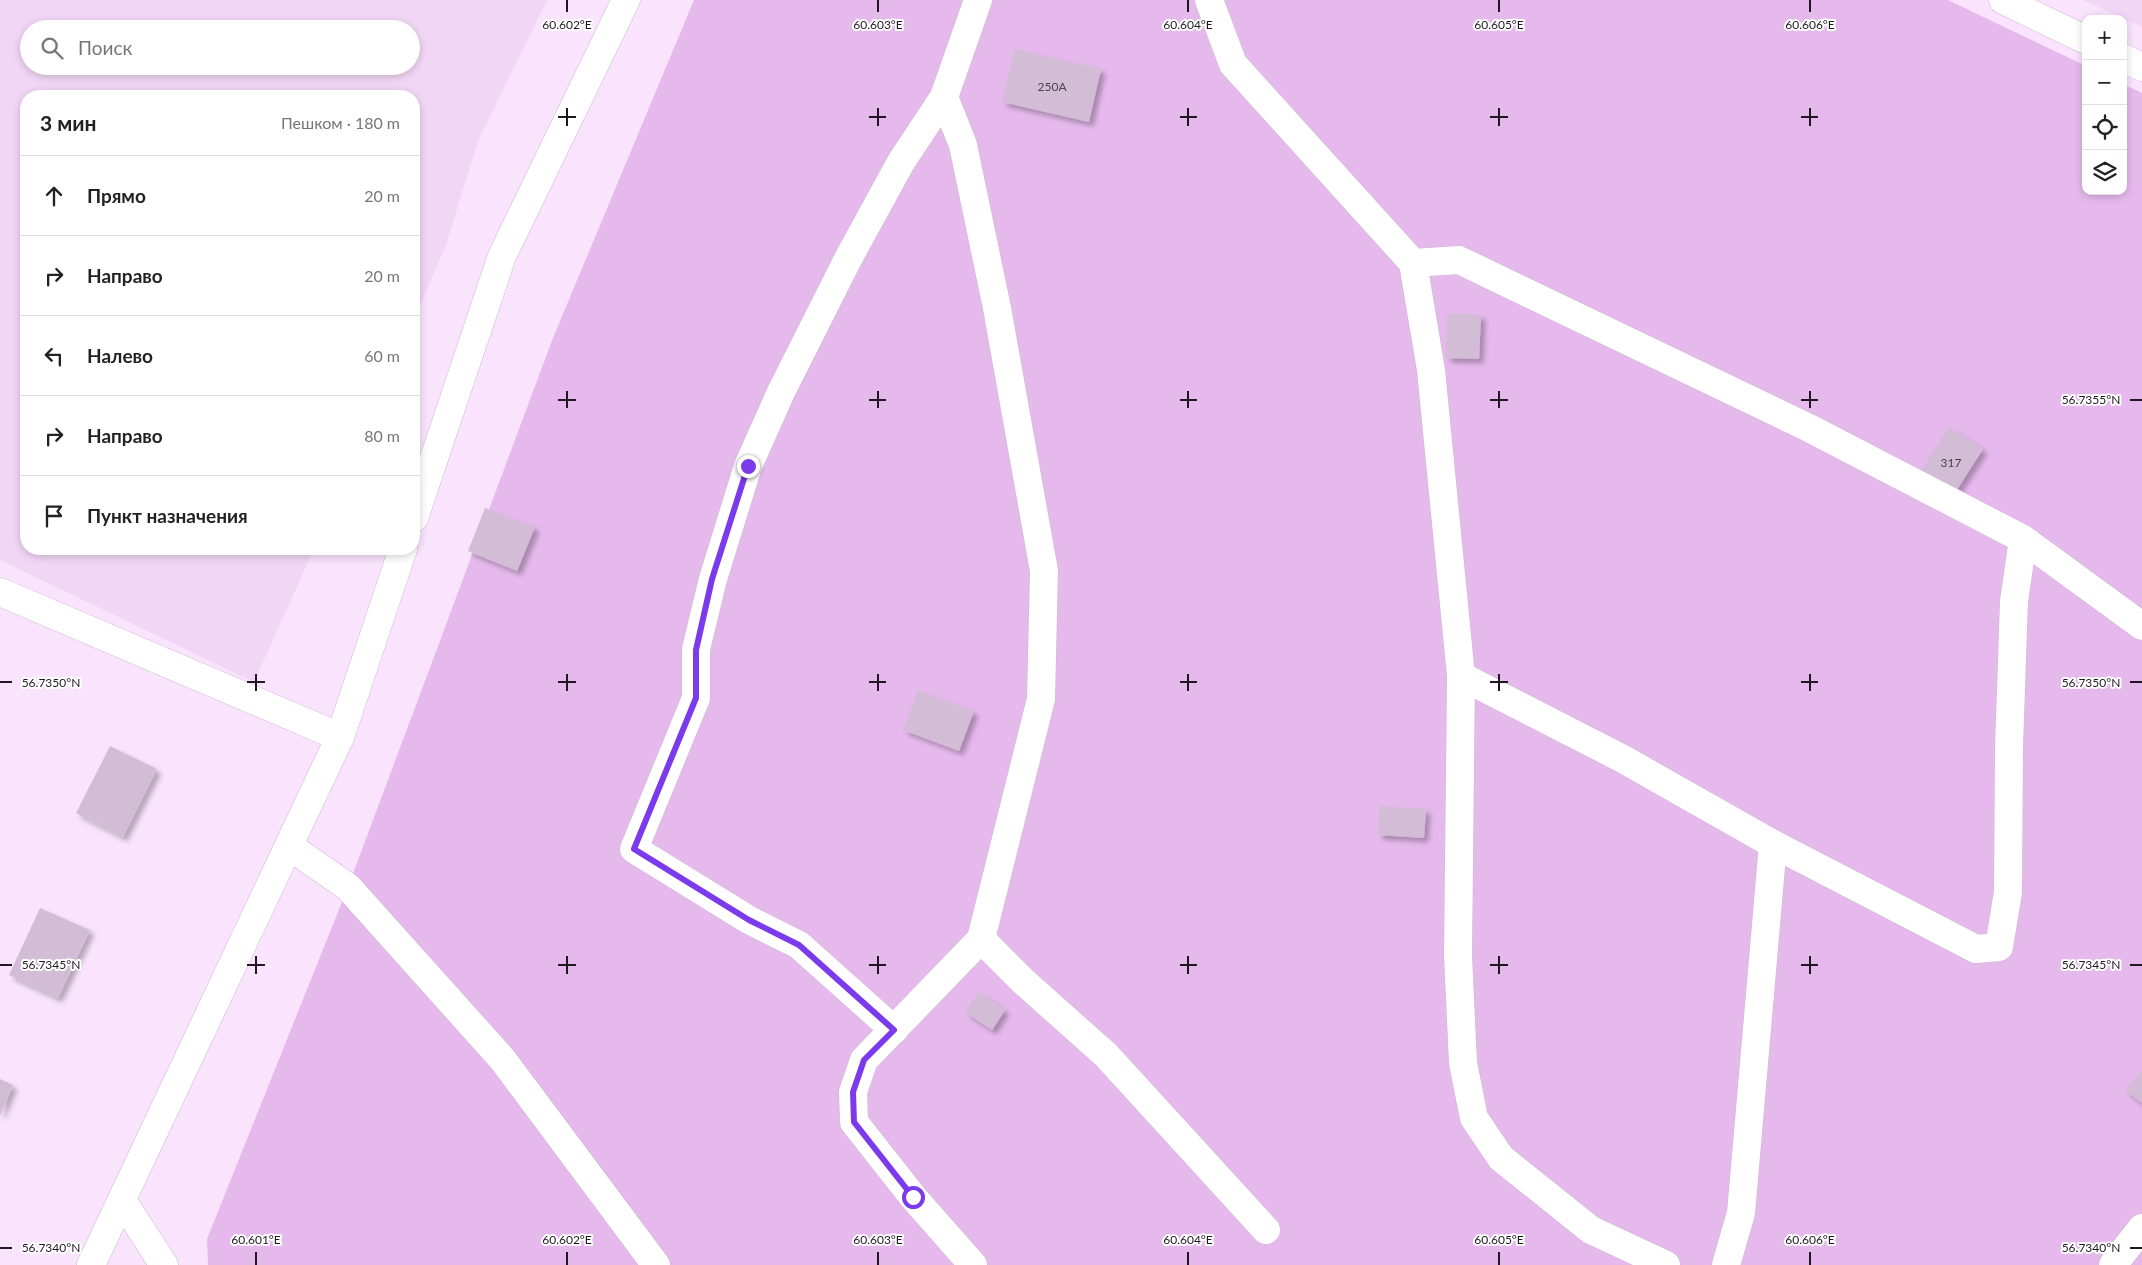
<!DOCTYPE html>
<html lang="ru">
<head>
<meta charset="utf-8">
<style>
  :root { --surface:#fff; --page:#f2f2f2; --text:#222; --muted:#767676; --line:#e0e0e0 }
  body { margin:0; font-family:Lato,sans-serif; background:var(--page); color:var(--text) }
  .controls { position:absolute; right:15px; top:15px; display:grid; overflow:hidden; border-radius:10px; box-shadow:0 2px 8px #0003 }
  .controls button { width:45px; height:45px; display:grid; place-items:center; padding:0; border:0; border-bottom:1px solid var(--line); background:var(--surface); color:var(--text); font:25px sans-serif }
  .stop { position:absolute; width:15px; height:15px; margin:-11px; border:4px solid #7c3aed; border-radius:50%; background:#fff }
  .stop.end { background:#7c3aed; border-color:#fff; box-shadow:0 1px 5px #0008 }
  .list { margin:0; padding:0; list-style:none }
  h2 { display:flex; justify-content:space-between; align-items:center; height:65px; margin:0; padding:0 20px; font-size:21px }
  h2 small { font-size:16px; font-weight:400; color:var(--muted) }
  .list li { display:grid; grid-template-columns:32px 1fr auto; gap:15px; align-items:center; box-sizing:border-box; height:80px; padding:0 20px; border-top:1px solid var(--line) }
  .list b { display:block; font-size:19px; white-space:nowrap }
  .list em { font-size:16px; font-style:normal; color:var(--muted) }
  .icon { flex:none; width:28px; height:28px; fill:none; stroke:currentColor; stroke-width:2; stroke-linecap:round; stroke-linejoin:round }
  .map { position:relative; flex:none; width:2142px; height:1265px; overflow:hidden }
  .search { position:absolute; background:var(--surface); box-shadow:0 2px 8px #0003; left:20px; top:20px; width:400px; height:55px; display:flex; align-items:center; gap:12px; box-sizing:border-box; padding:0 18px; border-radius:28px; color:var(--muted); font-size:19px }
  .panel { position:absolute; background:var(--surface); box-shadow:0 2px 8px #0003; left:20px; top:90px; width:400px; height:465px; border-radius:20px }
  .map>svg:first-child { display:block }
  .built { fill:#f2d6f6; fill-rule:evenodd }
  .green { fill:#e6b9ed }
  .building { fill:#d3bdd6; filter:url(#shadow) }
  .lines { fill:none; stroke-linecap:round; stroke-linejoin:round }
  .minor-casing { stroke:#ccb7d0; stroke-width:29 }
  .minor { stroke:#fff; stroke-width:28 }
  .route { stroke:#7c3aed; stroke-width:6 }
  .ticks { fill:none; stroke:#201821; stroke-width:2 }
  .labels { text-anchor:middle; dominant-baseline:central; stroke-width:4; stroke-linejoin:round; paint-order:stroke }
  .number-label { font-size:12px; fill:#4d414e }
  .ticks-label { font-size:12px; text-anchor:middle; fill:#201821; stroke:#fff; stroke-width:4; stroke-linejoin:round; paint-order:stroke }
</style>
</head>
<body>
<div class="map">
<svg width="2142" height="1265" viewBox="0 0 2142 1265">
  <defs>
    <filter id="shadow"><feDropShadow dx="4.5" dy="4.5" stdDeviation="2.5" flood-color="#0004"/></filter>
  </defs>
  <rect width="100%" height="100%" fill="#f9e3fd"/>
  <!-- built -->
  <g class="built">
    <path d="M0 0H547L478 141 446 245 414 319V96H26V549H314L254 682 0 560ZM29 29H411V66H29Z"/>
    <path d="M2083 0H2142V27Z"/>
  </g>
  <!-- green -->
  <path class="green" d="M694 0H1948L2086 66V191H2123V84L2142 93V1265H208L207 1239 348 887 553 338Z"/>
  <!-- building -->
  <g class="building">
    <path d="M1015 49 1101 69 1089 122 1002 102Z"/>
    <path d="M1447 314 1481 315 1479 359 1446 358Z"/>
    <path d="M1949 427 1983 449 1953 496 1919 474Z"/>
    <path d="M485 508 535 527 517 571 468 551Z"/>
    <path d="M918 690 974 711 959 751 903 730Z"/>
    <path d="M110 746 157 769 123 837 76 813Z"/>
    <path d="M1380 806 1426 809 1424 838 1378 835Z"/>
    <path d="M40 908 90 930 58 998 9 975Z"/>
    <path d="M979 992 1005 1010 992 1030 965 1012Z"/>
    <path d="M2142 1070V1103L2125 1090Z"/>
    <path d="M0 1079 13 1085 0 1116Z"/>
  </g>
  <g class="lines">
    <!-- minor casing -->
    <g class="minor-casing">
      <g id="minor">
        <path d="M1209 0 1233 64 1413 263 1431 370 1461 676 1458 955 1463 1063 1474 1118 1501 1158 1591 1230 1666 1265"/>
        <path d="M2003 0 2086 40"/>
        <path d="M2123 58 2142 67"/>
        <path d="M944 97 963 145 997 308 1044 571 1041 699 981 939 864 1060 853 1092 854 1122 913 1197 973 1265"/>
        <path d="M1413 263 1459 260 1809 428 2023 539 2142 626"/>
        <path d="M414 518 502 256 626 0"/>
        <path d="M0 592 340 737"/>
        <path d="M1461 676 1623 759 1773 844 1976 949 1999 947 2008 892 2009 747 2014 601 2023 539"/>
        <path d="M289 846 348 887 503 1060 656 1265"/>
        <path d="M981 939 1024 982 1106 1055 1266 1230"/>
        <path d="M894 1030 799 945 749 920 634 849 696 698V649L713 579 748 466 781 392 849 257 901 162 944 97 978 0"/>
        <path d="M122 1200 164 1265"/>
        <path d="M91 1265 340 737 403 549"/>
        <path d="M1726 1265 1741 1213 1773 844"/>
        <path d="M2113 1265 2142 1228"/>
      </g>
    </g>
    <!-- minor -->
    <use href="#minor" class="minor"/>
  </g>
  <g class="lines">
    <!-- route -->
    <path class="route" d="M748 466 712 579 696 650V698L634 849 749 920 799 945 894 1030 864 1060 853 1092 854 1122 913 1197"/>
  </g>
  <!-- ticks -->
  <path class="ticks" d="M567 0V12M878 0V12M1188 0V12M1499 0V12M1810 0V12M567 108V126M878 108V126M1188 108V126M1499 108V126M1810 108V126M558 117H576M869 117H886M1180 117H1197M1490 117H1508M1801 117H1818M567 391V408M878 391V408M1188 391V408M1499 391V408M1810 391V408M558 400H576M869 400H886M1180 400H1197M1490 400H1508M1801 400H1818M2130 400H2142M256 674V691M567 674V691M878 674V691M1188 674V691M1499 674V691M1810 674V691M0 682H12M247 682H265M558 682H576M869 682H886M1180 682H1197M1490 682H1508M1801 682H1818M2130 682H2142M256 956V974M567 956V974M878 956V974M1188 956V974M1499 956V974M1810 956V974M0 965H12M247 965H265M558 965H576M869 965H886M1180 965H1197M1490 965H1508M1801 965H1818M2130 965H2142M0 1248H12M2130 1248H2142M256 1252V1265M567 1252V1265M878 1252V1265M1188 1252V1265M1499 1252V1265M1810 1252V1265"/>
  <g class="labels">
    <!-- number labels -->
    <g class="number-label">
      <text x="1052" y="86">250А</text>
      <text x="1951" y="462">317</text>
    </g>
  </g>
  <g class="ticks-label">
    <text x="567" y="29">60.602°E</text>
    <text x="878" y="29">60.603°E</text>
    <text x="1188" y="29">60.604°E</text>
    <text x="1499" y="29">60.605°E</text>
    <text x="1810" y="29">60.606°E</text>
    <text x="2091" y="404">56.7355°N</text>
    <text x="51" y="687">56.7350°N</text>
    <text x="2091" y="687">56.7350°N</text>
    <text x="51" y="969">56.7345°N</text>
    <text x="2091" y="969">56.7345°N</text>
    <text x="256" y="1244">60.601°E</text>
    <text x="567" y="1244">60.602°E</text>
    <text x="878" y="1244">60.603°E</text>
    <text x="1188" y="1244">60.604°E</text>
    <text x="1499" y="1244">60.605°E</text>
    <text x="1810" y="1244">60.606°E</text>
    <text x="51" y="1252">56.7340°N</text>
    <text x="2091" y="1252">56.7340°N</text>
  </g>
</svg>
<div class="controls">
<button>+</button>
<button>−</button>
<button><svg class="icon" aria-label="locate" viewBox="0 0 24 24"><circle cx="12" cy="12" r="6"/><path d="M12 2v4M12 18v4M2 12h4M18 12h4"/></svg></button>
<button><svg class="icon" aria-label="layers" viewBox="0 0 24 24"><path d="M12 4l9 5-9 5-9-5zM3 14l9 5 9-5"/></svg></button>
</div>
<div class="stop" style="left:913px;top:1197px"></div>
<div class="stop end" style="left:748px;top:466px"></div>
<div class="search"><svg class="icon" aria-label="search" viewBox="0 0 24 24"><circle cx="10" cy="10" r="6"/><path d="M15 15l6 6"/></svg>Поиск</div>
<section class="panel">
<h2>3 мин<small>Пешком · 180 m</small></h2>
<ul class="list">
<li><svg class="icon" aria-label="ahead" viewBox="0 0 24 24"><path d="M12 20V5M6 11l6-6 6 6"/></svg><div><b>Прямо</b></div><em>20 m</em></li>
<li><svg class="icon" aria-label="right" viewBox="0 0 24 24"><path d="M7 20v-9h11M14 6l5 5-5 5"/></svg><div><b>Направо</b></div><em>20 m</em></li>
<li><svg class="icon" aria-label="left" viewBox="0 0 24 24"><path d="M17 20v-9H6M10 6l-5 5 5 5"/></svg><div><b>Налево</b></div><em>60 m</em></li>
<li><svg class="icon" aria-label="right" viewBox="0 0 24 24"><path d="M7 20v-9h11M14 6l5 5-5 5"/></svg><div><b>Направо</b></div><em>80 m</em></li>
<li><svg class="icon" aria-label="arrive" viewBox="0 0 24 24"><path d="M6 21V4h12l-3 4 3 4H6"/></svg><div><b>Пункт назначения</b></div></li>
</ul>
</section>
</div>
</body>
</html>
